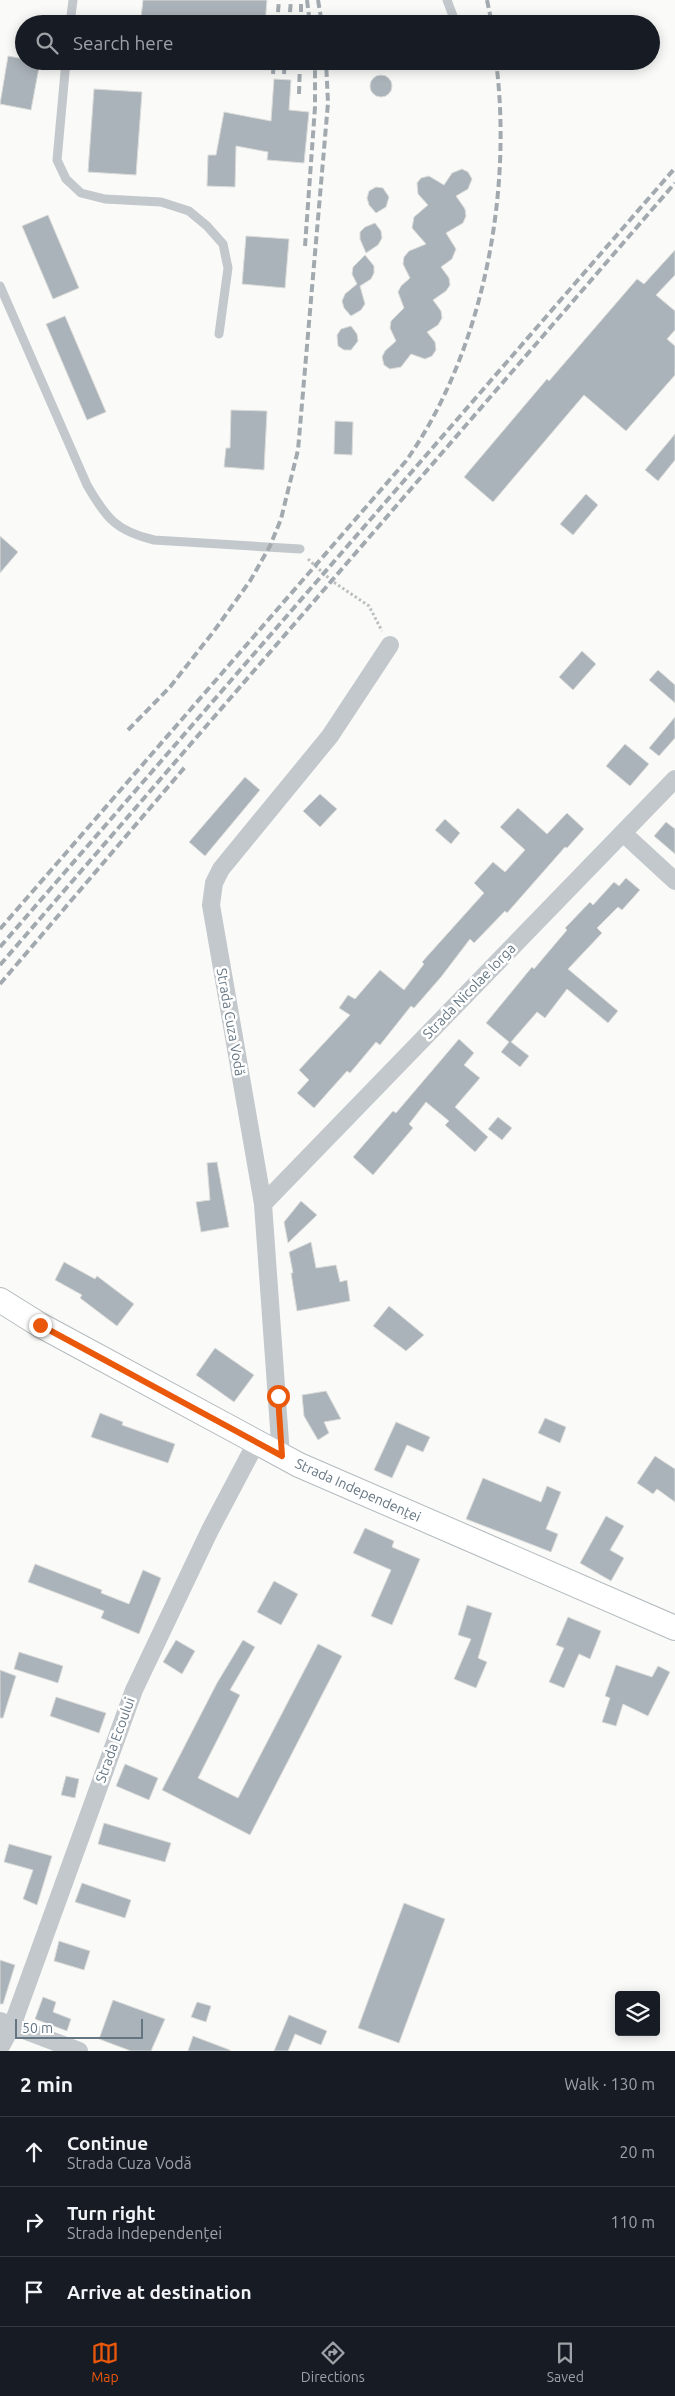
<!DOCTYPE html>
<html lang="en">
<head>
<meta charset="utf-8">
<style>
  :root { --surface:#171b24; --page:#20242c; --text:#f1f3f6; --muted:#9ea1a6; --line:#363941; --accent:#ea580c }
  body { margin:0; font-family:Ubuntu,sans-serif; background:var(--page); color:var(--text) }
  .controls { position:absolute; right:15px; bottom:15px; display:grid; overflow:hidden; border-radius:5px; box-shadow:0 2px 12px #0003 }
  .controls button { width:45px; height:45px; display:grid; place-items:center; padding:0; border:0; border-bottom:1px solid var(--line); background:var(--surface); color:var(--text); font:25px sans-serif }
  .scale { position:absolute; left:15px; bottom:12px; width:128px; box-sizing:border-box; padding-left:5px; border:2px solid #657683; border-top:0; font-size:14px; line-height:18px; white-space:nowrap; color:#657683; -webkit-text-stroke:4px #fff; paint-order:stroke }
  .stop { position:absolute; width:15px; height:15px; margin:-11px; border:4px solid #ea580c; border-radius:50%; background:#fff }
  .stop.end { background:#ea580c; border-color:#fff; box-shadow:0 1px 5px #0008 }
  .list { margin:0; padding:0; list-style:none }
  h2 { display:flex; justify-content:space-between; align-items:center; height:65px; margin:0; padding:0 20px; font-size:21px }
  h2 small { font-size:16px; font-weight:400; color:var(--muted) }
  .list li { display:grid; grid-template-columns:32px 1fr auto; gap:15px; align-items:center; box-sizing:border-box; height:70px; padding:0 20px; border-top:1px solid var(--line) }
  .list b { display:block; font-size:19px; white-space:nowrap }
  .list p { margin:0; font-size:16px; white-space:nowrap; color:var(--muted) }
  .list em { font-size:16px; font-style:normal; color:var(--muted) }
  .icon { flex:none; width:28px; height:28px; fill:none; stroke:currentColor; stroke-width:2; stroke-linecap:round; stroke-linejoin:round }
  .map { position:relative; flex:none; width:675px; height:2051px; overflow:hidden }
  .search { position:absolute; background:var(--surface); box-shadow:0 2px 12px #0003; left:15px; right:15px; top:15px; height:55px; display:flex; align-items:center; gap:12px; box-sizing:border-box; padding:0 18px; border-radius:28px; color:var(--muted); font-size:19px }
  .sheet { height:275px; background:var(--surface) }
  nav { display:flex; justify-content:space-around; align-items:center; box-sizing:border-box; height:70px; border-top:1px solid var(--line); background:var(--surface); font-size:14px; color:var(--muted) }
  nav a { display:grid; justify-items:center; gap:2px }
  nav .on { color:var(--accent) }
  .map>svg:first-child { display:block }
  .building { fill:#aab3b9; stroke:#dcdcda }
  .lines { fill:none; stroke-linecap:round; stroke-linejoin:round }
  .secondary-casing { stroke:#b3babf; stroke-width:26 }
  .path { stroke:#bbbfc2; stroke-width:3; stroke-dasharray:2.5 2.5; stroke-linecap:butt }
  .lane { stroke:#c3c8cc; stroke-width:9 }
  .street { stroke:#c3c8cc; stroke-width:18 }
  .secondary { stroke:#fff; stroke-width:24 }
  .rail { stroke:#a2aab0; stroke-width:4; stroke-dasharray:8 4; stroke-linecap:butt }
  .route { stroke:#ea580c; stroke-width:6 }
  .labels { text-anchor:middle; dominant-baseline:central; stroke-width:5; stroke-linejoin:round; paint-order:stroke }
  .street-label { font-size:14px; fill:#657683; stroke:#fff }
</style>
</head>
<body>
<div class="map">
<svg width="675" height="2051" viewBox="0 0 675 2051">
  <rect width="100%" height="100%" fill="#fafaf8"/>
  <!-- building -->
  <g class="building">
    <path d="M143 0H267L265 24H210L141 17Z"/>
    <path d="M8 56 24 59V61L40 62 31 110 0 104Z"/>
    <circle cx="381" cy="86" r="11"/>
    <path d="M274 79 291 80 289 110 309 112 304 163 267 160 268 152 236 146 235 187 207 186 208 155H216L224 112 271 121Z"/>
    <path d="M94 89 142 92 136 175 88 172Z"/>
    <path d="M462 169 468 172 472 179 468 189 456 196 465 209 466 216 463 223 446 233 456 249 452 259 441 267 449 278 450 285 446 291 433 300 441 311 442 318 438 325 427 332 435 342 436 350 432 356 425 359 411 354 401 367 390 369 384 365 382 357 385 351 396 341 390 328 391 321 404 308 398 292 401 286 410 278 403 264 404 257 409 251 426 244 412 228 414 217 428 205 418 194 417 183 421 178 429 176 444 185 452 173Z"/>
    <path d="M376 187 383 188 389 197 386 207 376 213 369 205 367 198 369 191Z"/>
    <path d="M48 215 79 288 53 299 22 226Z"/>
    <path d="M375 223 381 231 382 238 378 245 366 253 360 239V232L365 227Z"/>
    <path d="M246 236 289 239 285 288 242 284Z"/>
    <path d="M675 250V275L656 295 675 311V330L667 339 675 346V375L626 431 584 395 493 502 464 477 547 379 549 381 637 279 644 284Z"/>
    <path d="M365 255 374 266V273L371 279 360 286 365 304 361 310 351 316 344 308 342 301 345 294 357 284 352 274 353 267Z"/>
    <path d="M65 316 106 412 87 420 46 324Z"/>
    <path d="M351 326 357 334 358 341 351 350H344L338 346 337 335 341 329Z"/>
    <path d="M231 410 267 411 264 470 224 467 226 448H230Z"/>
    <path d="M335 421 353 422 352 455 334 454Z"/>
    <path d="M675 434V460L658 481 645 470Z"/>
    <path d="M586 494 598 505 573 535 560 524Z"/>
    <path d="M0 536 18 552 0 573Z"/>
    <path d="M582 651 596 664 573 690 559 677Z"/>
    <path d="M658 670 675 685V703L649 680Z"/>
    <path d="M675 717V738L659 756 649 748Z"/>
    <path d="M625 744 649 764 630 786 606 766Z"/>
    <path d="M245 777 260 790 205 856 189 842Z"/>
    <path d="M320 794 337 809 320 827 303 811Z"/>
    <path d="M518 808 547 834 567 813 584 829 567 848 565 847 507 913 505 911 474 943 470 939 441 977 414 1008 411 1006 380 1045 376 1042 350 1073 347 1071 314 1108 297 1093 309 1080 299 1070 350 1015 339 1008 348 995 355 999 380 970 404 990 424 964 422 962 484 893 474 883 493 862 505 872 525 850 500 827Z"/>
    <path d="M445 819 460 833 451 844 435 830Z"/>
    <path d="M666 822 675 829V854L654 836Z"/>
    <path d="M626 878 640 890 622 910 618 907 597 928 602 933 568 969 618 1011 608 1023 567 989 545 1018 537 1012 511 1042 529 1056 520 1067 501 1052 509 1042 486 1023 532 967 534 969 567 930 565 928 590 902 593 905 614 882 619 886Z"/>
    <path d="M459 1039 474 1053 464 1065 480 1078 455 1107 488 1137 475 1152 445 1125 449 1121 426 1102 409 1124 413 1128 373 1175 353 1157 393 1111 396 1113Z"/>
    <path d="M498 1117 512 1128 502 1140 488 1129Z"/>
    <path d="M217 1162 229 1227 201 1232 196 1202 210 1200 207 1163Z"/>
    <path d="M301 1201 317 1215 288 1243 284 1222Z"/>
    <path d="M311 1242 316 1268 336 1265 340 1282 347 1280 350 1301 297 1311 291 1273H293L289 1252Z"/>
    <path d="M64 1262 95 1279 97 1276 134 1304 117 1326 80 1298 82 1295 55 1280Z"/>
    <path d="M389 1306 424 1335 406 1351 373 1326Z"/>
    <path d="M215 1348 254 1375 234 1402 196 1375Z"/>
    <path d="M326 1391 341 1419 324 1422 329 1433 318 1440 304 1416 302 1395Z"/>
    <path d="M100 1413 123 1422 122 1425 175 1444 168 1463 91 1437Z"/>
    <path d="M545 1418 566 1427 560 1443 538 1433Z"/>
    <path d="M396 1422 430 1437 423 1452 407 1445 392 1478 374 1470Z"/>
    <path d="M655 1456 675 1469V1502L657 1489 653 1494 637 1483Z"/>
    <path d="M483 1478 541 1502 547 1486 561 1492 546 1529 558 1534 551 1552 466 1519Z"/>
    <path d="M606 1516 624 1526 610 1550 624 1558 611 1581 580 1563Z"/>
    <path d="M365 1528 394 1541 392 1547 420 1559 392 1625 371 1616 391 1570 353 1553Z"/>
    <path d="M35 1564 102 1590 101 1593 129 1604 143 1570 161 1578 139 1634 101 1618 104 1611 28 1582Z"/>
    <path d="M274 1581 298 1594 281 1625 257 1612Z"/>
    <path d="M467 1605 492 1613 478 1658 487 1662 476 1688 454 1679 471 1639 458 1635Z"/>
    <path d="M568 1617 601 1631 590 1659 579 1654 564 1688 549 1682 564 1648 556 1645Z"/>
    <path d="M176 1640 195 1651 182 1674 163 1662Z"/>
    <path d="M243 1640 255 1647 230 1690 240 1695 198 1778 238 1798 318 1644 342 1656 250 1835 162 1790 217 1683Z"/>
    <path d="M19 1652 63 1666 58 1683 14 1669Z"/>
    <path d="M616 1665 652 1677 658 1666 670 1672 648 1716 623 1704 616 1726 602 1722 610 1698 605 1696Z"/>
    <path d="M0 1670 16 1676 3 1718H0Z"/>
    <path d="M56 1697 106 1713 99 1733 50 1716Z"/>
    <path d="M125 1764 158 1778 149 1800 116 1786Z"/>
    <path d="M66 1776 79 1779 75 1798 61 1795Z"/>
    <path d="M104 1823 171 1843 165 1862 98 1844Z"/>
    <path d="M9 1844 52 1856 37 1905 23 1899 33 1870 4 1862Z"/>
    <path d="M82 1883 131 1900 125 1918 75 1902Z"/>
    <path d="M404 1903 445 1919 399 2043 358 2028Z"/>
    <path d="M59 1941 90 1951 84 1970 54 1961Z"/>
    <path d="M0 1960 15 1965 3 2004H0Z"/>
    <path d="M43 1997 56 2002 53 2012 71 2019 67 2031 35 2019Z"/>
    <path d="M113 2000 165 2019 151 2051H131L99 2039Z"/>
    <path d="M197 2002 211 2006 206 2022 191 2017Z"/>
    <path d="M289 2015 327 2031 321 2045 295 2034 288 2051H274Z"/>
    <path d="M193 2036 230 2050V2051H188Z"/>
  </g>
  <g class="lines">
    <!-- secondary casing -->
    <g class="secondary-casing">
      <path id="secondary" d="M0 1300 40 1325 299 1465 675 1628"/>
    </g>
    <!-- path -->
    <path class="path" d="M308 559 332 581 369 606 382 631"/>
    <!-- lane -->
    <g class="lane">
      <path d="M447 0 456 24"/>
      <path d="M70 24 73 0"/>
      <path d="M66 61 57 160 66 179 81 193 105 199 161 202 189 211 207 226 223 244 228 268 219 334"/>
      <path d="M0 286 87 485C106 518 116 531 154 540L300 549"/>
    </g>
    <!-- street -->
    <g class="street">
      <path d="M623 833 675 881"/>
      <path d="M263 1204 675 779"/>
      <path d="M281 1456 263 1204 211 905 214 883 221 869 330 736 390 645"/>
      <path d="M0 2021 79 2051"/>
      <path d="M0 2048 12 2026 134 1690 210 1530 256 1443"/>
    </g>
    <!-- secondary -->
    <use href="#secondary" class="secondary"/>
    <!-- rail -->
    <g class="rail">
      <path d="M307 0 310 24"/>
      <path d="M318 0 322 24"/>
      <path d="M487 0 492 24"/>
      <path d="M277 24 279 0"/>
      <path d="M289 24 291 0"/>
      <path d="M301 24V0"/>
      <path d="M273 74 274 61"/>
      <path d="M284 74 285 61"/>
      <path d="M299 94 300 61"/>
      <path d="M305 246 315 107V61"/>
      <path d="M128 730 170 687 214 631 250 581 270 546 281 519 298 450 328 103 326 61"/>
      <path d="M0 929 406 461C483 352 513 193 496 61"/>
      <path d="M0 947 675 168"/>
      <path d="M0 965 675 183"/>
      <path d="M0 984 185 767"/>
    </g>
  </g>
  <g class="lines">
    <!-- route -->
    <path class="route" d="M40 1325 282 1456 278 1396"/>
  </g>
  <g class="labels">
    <!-- street labels -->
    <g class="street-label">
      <text transform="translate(469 991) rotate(-46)">Strada Nicolae Iorga</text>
      <text transform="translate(231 1022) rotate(80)">Strada Cuza Vodă</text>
      <text transform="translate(358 1490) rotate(24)">Strada Independenței</text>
      <text transform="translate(115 1740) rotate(-70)">Strada Ecoului</text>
    </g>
  </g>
</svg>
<div class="controls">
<button><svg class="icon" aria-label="layers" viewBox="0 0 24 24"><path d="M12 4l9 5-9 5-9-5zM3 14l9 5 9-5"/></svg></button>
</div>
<div class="scale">50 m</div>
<div class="stop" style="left:278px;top:1396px"></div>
<div class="stop end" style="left:40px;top:1325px"></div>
<div class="search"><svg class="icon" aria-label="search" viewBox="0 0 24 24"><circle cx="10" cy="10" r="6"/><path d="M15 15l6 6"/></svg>Search here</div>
</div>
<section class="sheet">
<h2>2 min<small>Walk · 130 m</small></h2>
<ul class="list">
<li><svg class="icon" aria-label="ahead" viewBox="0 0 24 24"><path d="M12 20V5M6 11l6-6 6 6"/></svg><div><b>Continue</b><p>Strada Cuza Vodă</p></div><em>20 m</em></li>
<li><svg class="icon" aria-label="right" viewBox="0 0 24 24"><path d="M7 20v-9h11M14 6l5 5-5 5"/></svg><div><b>Turn right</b><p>Strada Independenței</p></div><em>110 m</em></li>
<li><svg class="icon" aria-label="arrive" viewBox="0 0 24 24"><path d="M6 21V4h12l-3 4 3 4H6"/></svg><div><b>Arrive at destination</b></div></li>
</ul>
</section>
<nav>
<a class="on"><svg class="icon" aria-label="map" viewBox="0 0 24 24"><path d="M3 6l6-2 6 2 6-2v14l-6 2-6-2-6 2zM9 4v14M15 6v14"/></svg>Map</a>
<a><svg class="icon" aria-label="directions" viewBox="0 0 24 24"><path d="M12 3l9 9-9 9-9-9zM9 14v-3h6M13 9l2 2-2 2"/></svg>Directions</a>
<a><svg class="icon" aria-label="saved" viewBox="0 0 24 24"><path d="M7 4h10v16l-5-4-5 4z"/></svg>Saved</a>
</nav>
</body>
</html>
